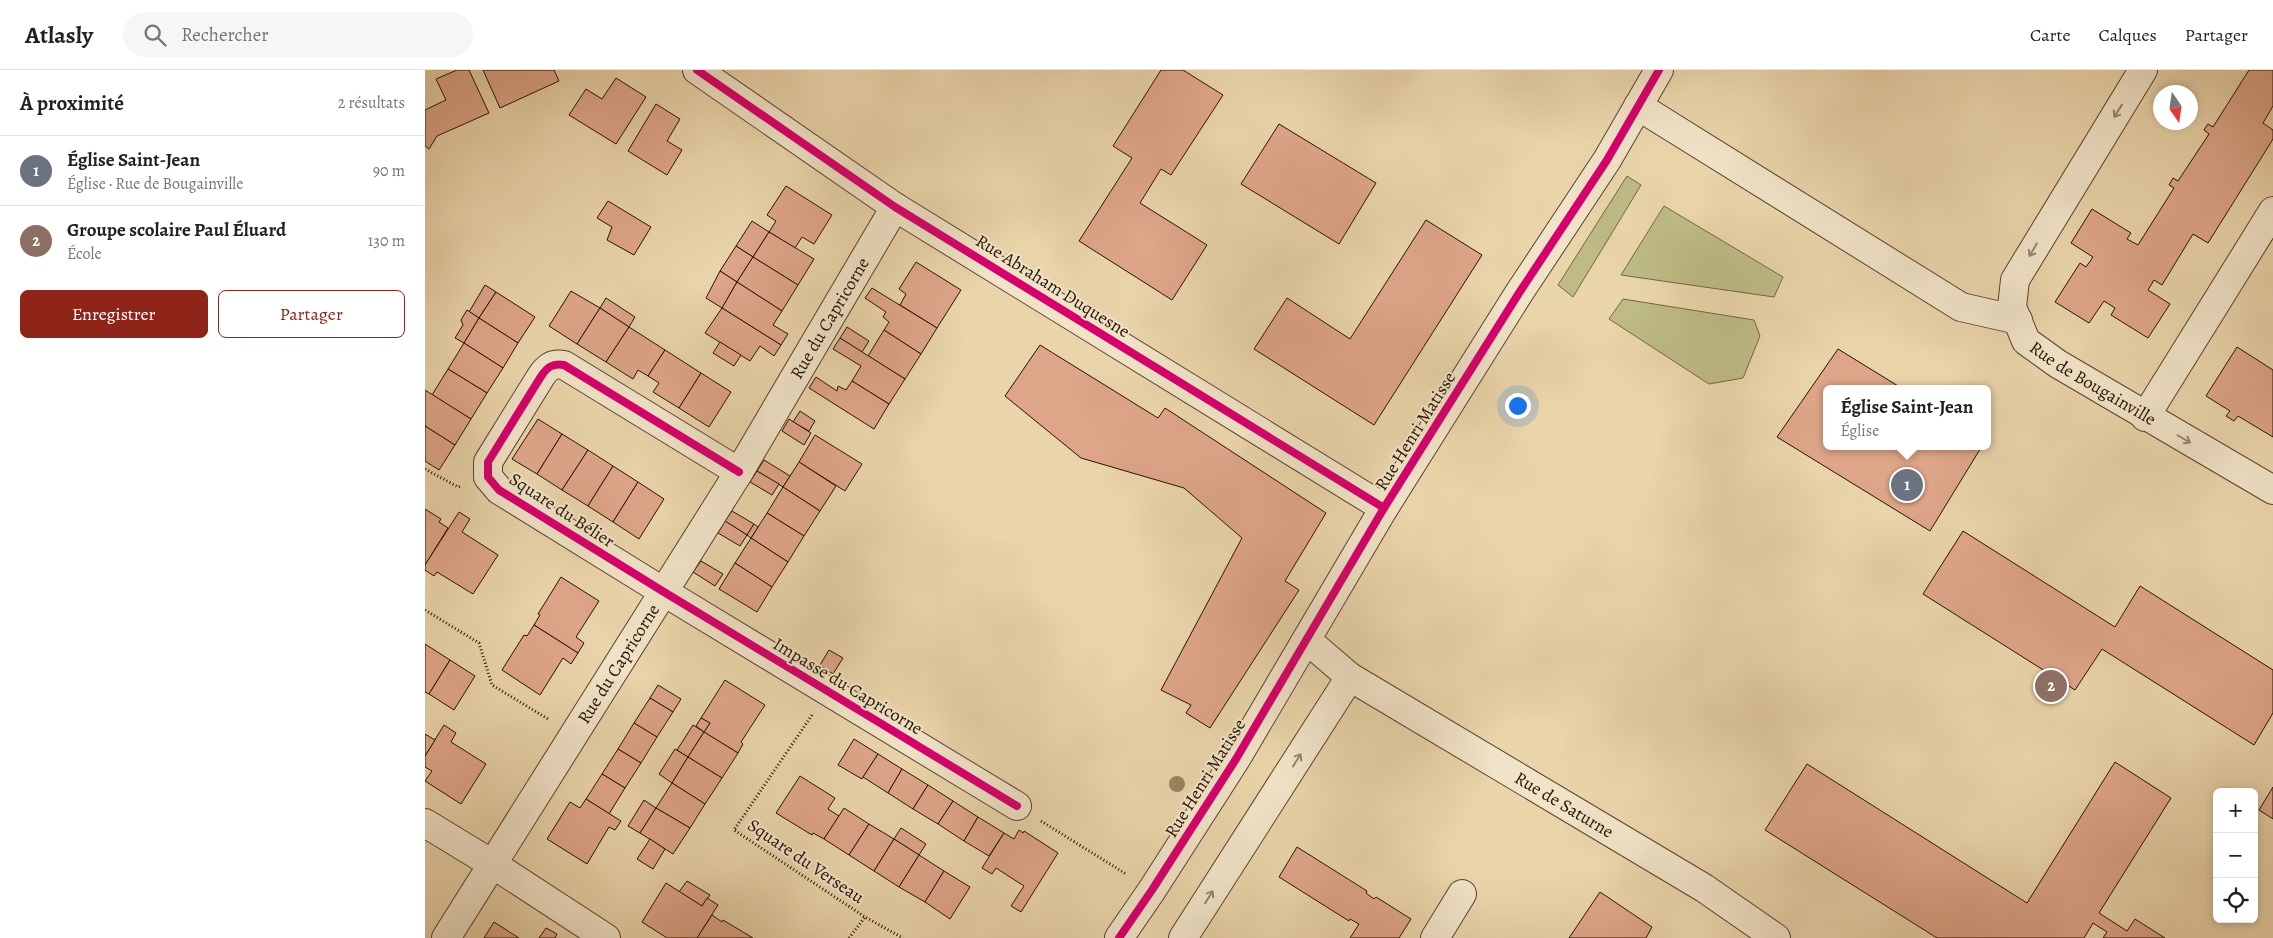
<!DOCTYPE html>
<html lang="fr">
<head>
<meta charset="utf-8">
<style>
  :root { --surface:#fff; --page:#f6f6f6; --text:#222; --muted:#767676; --line:#e0e0e0; --accent:#8f2418 }
  body { margin:0; font-family:Alegreya,serif; background:var(--page); color:var(--text) }
  .controls { position:absolute; right:15px; bottom:15px; display:grid; overflow:hidden; border-radius:8px; box-shadow:0 2px 8px #0003 }
  .controls button { width:45px; height:45px; display:grid; place-items:center; padding:0; border:0; border-bottom:1px solid var(--line); background:var(--surface); color:var(--text); font:25px sans-serif }
  .compass { position:absolute; left:1728px; top:15px; width:45px; height:45px; border-radius:50%; background:var(--surface); box-shadow:0 2px 8px #0003; rotate:167deg }
  .you { position:absolute; left:1092px; top:335px; width:18px; height:18px; margin:-12px; border:4px solid #fff; border-radius:50%; background:#1a73e8; box-shadow:0 0 0 8px #1a73e833 }
  .badge { display:grid; place-items:center; width:32px; height:32px; border-radius:50%; background:var(--accent); color:#fff; font-size:16px; font-weight:700 }
  .pin { position:absolute; translate:-50% -50%; border:2px solid #fff; box-shadow:0 1px 5px #0006 }
  .popup { position:absolute; left:1398px; top:315px; width:168px; height:65px; box-sizing:border-box; display:grid; place-content:center; border-radius:8px; background:var(--surface); filter:drop-shadow(0 1px 4px #0005); font-size:16px; white-space:nowrap; color:var(--muted) }
  .popup b { font-size:19px; color:var(--text) }
  .popup::after { content:''; position:absolute; left:50%; top:100%; margin-left:-10px; border:10px solid transparent; border-top-color:var(--surface) }
  .list { margin:0; padding:0; list-style:none }
  h2 { display:flex; justify-content:space-between; align-items:center; height:65px; margin:0; padding:0 20px; font-size:21px }
  h2 small { font-size:16px; font-weight:400; color:var(--muted) }
  .list li { display:grid; grid-template-columns:32px 1fr auto; gap:15px; align-items:center; box-sizing:border-box; height:70px; padding:0 20px; border-top:1px solid var(--line) }
  .list b { display:block; font-size:19px; white-space:nowrap }
  .list p { margin:0; font-size:16px; white-space:nowrap; color:var(--muted) }
  .list em { font-size:16px; font-style:normal; color:var(--muted) }
  .actions { display:flex; gap:10px; padding:15px 20px }
  .actions a { flex:1; padding:11px 0; border:1px solid var(--accent); border-radius:8px; text-align:center; font-size:18px; color:var(--accent) }
  .actions .main { background:var(--accent); color:#fff }
  .icon { flex:none; width:28px; height:28px; fill:none; stroke:currentColor; stroke-width:2; stroke-linecap:round; stroke-linejoin:round }
  .map { position:relative; flex:none; width:1848px; height:868px; overflow:hidden }
  header { display:flex; align-items:center; gap:30px; box-sizing:border-box; height:70px; padding:0 25px; background:var(--surface); border-bottom:1px solid var(--line) }
  header strong { font-size:24px }
  nav { display:flex; gap:28px; margin-inline-start:auto; font-size:18px }
  .search { width:350px; height:45px; background:var(--page); display:flex; align-items:center; gap:12px; box-sizing:border-box; padding:0 18px; border-radius:28px; color:var(--muted); font-size:19px }
  main { display:flex }
  aside { flex:1; background:var(--surface) }
  .map>svg:first-child { display:block }
  .green { fill:#bebb84; stroke:#726642 }
  .building { fill:#dea588; stroke:#271200 }
  .lines { fill:none; stroke-linecap:round; stroke-linejoin:round }
  .minor-casing { stroke:#58422a; stroke-width:30 }
  .path { stroke:#271200; stroke-width:3; stroke-dasharray:1 2.5; stroke-linecap:butt }
  .minor { stroke:#f1e3c8; stroke-width:28 }
  .cycleway-casing { stroke:#f1e3c8; stroke-width:11 }
  .cycleway { stroke:#d6006c; stroke-width:8 }
  .tree { fill:#988562 }
  .oneway { stroke:#96856e }
  .labels { text-anchor:middle; dominant-baseline:central; stroke-width:4; stroke-linejoin:round; paint-order:stroke }
  .street-label { font-size:18px; fill:#271200; stroke:#f1e3c8 }
</style>
</head>
<body>
<header>
<strong>Atlasly</strong>
<div class="search"><svg class="icon" aria-label="search" viewBox="0 0 24 24"><circle cx="10" cy="10" r="6"/><path d="M15 15l6 6"/></svg>Rechercher</div>
<nav><a>Carte</a><a>Calques</a><a>Partager</a></nav>
</header>
<main>
<aside>
<h2>À proximité<small>2 résultats</small></h2>
<ul class="list">
<li><span class="badge" style="background:#6b7280">1</span><div><b>Église Saint-Jean</b><p>Église · Rue de Bougainville</p></div><em>90 m</em></li>
<li><span class="badge" style="background:#8d6e63">2</span><div><b>Groupe scolaire Paul Éluard</b><p>École</p></div><em>130 m</em></li>
</ul>
<div class="actions"><a class="main">Enregistrer</a><a>Partager</a></div>
</aside>
<div class="map">
<svg width="1848" height="868" viewBox="0 0 1848 868">
  <rect width="100%" height="100%" fill="#ead4aa"/>
  <filter id="stains"><feTurbulence type="fractalNoise" baseFrequency=".004" numOctaves="4"/><feColorMatrix values="0 0 0 0 .2 0 0 0 0 .09 0 0 0 0 .02 0 0 0 .5 -.17"/></filter>
  <radialGradient id="worn" r=".72"><stop offset=".6" stop-color="#630" stop-opacity="0"/><stop offset="1" stop-color="#630" stop-opacity=".3"/></radialGradient>
  <!-- green -->
  <g class="green">
    <path d="M1202 106 1216 115 1148 227 1133 215Z"/>
    <path d="M1239 136 1358 207 1349 227 1196 205Z"/>
    <path d="M1198 229 1329 250 1335 266 1318 308 1284 314 1184 249Z"/>
  </g>
  <!-- building -->
  <g class="building">
    <path d="M32 0H44L64 43 12 66 4 79 0 76V40L21 30 11 9Z"/>
    <path d="M58 0H129L134 11 75 38Z"/>
    <path d="M736 0H758L798 25 746 105 736 99 715 133 782 175 747 230 654 171 707 88 688 76Z"/>
    <path d="M1824 0H1848V36L1838 53 1848 60V69L1783 173 1768 164 1737 215 1729 210 1723 220 1745 234 1723 268 1686 245 1690 238 1679 231 1664 253 1630 232 1655 193 1661 197 1668 187 1646 173 1667 139 1706 163 1702 169 1713 175 1749 118 1744 115 1748 108 1753 111 1784 64 1779 60 1783 54 1788 57Z"/>
    <path d="M191 8 221 27 191 74 144 45 161 19 177 29Z"/>
    <path d="M231 34 255 49 242 71 257 80 242 105 203 81Z"/>
    <path d="M854 54 951 113 914 174 816 114Z"/>
    <path d="M361 116 407 145 389 174 377 167 370 178 344 162 351 151 342 145Z"/>
    <path d="M183 131 226 157 209 185 182 170 187 157 172 148Z"/>
    <path d="M1001 150 1057 185 949 355 829 279 862 228 925 269Z"/>
    <path d="M327 151 344 162 328 187 311 176Z"/>
    <path d="M344 162 389 189 373 215 328 187Z"/>
    <path d="M311 176 328 187 312 212 295 201Z"/>
    <path d="M328 187 373 215 357 241 312 212Z"/>
    <path d="M491 192 536 220 512 258 475 235 481 224 474 219Z"/>
    <path d="M295 201 312 212 297 238 281 228Z"/>
    <path d="M312 212 357 241 348 255 363 264 356 275 297 238Z"/>
    <path d="M60 215 71 222 54 248 44 242Z"/>
    <path d="M447 218 512 258 496 284 459 260 464 252 458 247 461 242 440 228Z"/>
    <path d="M146 221 175 238 152 274 124 256Z"/>
    <path d="M71 222 110 247 93 273 54 248Z"/>
    <path d="M181 228 210 247 204 257 175 238Z"/>
    <path d="M175 238 204 257 181 292 152 274Z"/>
    <path d="M297 238 356 275 349 286 335 276 325 291 280 263Z"/>
    <path d="M42 240 54 248 39 273 30 268 38 255 36 250Z"/>
    <path d="M54 248 93 273 78 298 39 273Z"/>
    <path d="M204 257 240 280 223 306 213 300 208 309 181 292Z"/>
    <path d="M422 257 444 271 437 282 415 268Z"/>
    <path d="M459 260 496 284 480 309 443 286Z"/>
    <path d="M415 268 480 309 464 334 427 311 436 296 408 279Z"/>
    <path d="M295 272 316 285 309 296 288 283Z"/>
    <path d="M39 273 78 298 62 323 23 299Z"/>
    <path d="M615 275 733 348 740 338 901 443 860 511 874 520 785 658 761 643 766 635 736 620 817 468 759 418 656 388 580 326Z"/>
    <path d="M1812 277 1848 300V367L1813 346 1809 351 1801 346 1805 341 1781 326Z"/>
    <path d="M1413 279 1478 319H1402V376H1557L1505 461 1352 367Z"/>
    <path d="M240 280 276 303 254 338 228 322 234 313 223 306Z"/>
    <path d="M23 299 62 323 46 349 7 325Z"/>
    <path d="M276 303 306 322 284 357 254 338Z"/>
    <path d="M391 307 412 321 413 316 421 320 427 311 464 334 449 359 384 318Z"/>
    <path d="M0 320 46 349 30 375 0 356Z"/>
    <path d="M375 341 390 351 384 361 368 352Z"/>
    <path d="M113 349 137 364 112 404 87 389Z"/>
    <path d="M364 349 386 363 379 375 357 361Z"/>
    <path d="M0 356 30 375 14 400 0 391Z"/>
    <path d="M137 364 163 380 137 420 112 404Z"/>
    <path d="M390 365 437 394 420 421 374 392Z"/>
    <path d="M163 380 188 396 163 436 137 420Z"/>
    <path d="M339 390 365 406 358 417 332 401Z"/>
    <path d="M374 392 411 416 395 441 358 417Z"/>
    <path d="M188 396 213 412 188 452 163 436Z"/>
    <path d="M332 401 354 414 347 425 325 412Z"/>
    <path d="M213 412 239 429 214 469 188 452Z"/>
    <path d="M358 417 395 441 379 466 342 443Z"/>
    <path d="M0 439 16 449 14 452 23 458 0 495Z"/>
    <path d="M307 441 329 454 322 465 300 451Z"/>
    <path d="M34 442 45 449 37 462 73 485 48 524 12 502 9 506 0 500V495Z"/>
    <path d="M342 443 379 466 363 492 326 468Z"/>
    <path d="M300 451 322 465 315 476 293 463Z"/>
    <path d="M329 454 333 457 326 468 322 465Z"/>
    <path d="M1538 461 1690 557 1715 516 1848 600V643L1829 675 1677 579 1650 620 1498 524Z"/>
    <path d="M326 468 363 492 347 517 310 493Z"/>
    <path d="M276 491 298 504 290 516 268 502Z"/>
    <path d="M310 493 347 517 332 542 294 519Z"/>
    <path d="M136 507 174 531 151 567 159 573 153 583 109 555 115 545 113 544Z"/>
    <path d="M109 555 153 583 146 594 138 588 115 625 77 600 99 565 102 566Z"/>
    <path d="M0 574 25 590 4 624 0 622Z"/>
    <path d="M404 580 418 588 408 604 395 595Z"/>
    <path d="M25 590 50 606 29 640 4 624Z"/>
    <path d="M300 610 340 635 316 672 318 674 313 683 279 662 285 653 276 648Z"/>
    <path d="M233 615 256 629 248 642 225 628Z"/>
    <path d="M225 628 248 642 232 667 209 653Z"/>
    <path d="M276 648 285 653 279 662 271 656Z"/>
    <path d="M209 653 232 667 216 693 193 679Z"/>
    <path d="M19 655 31 663 26 672 61 694 36 734 0 711 7 701 0 697V686Z"/>
    <path d="M268 655 279 662 263 687 252 680Z"/>
    <path d="M279 662 313 683 297 708 263 687Z"/>
    <path d="M0 664 10 670 0 686Z"/>
    <path d="M429 669 453 684 437 709 413 695Z"/>
    <path d="M193 679 216 693 200 718 177 704Z"/>
    <path d="M250 679 263 687 247 713 234 704Z"/>
    <path d="M453 684 477 699 463 723 438 707Z"/>
    <path d="M263 687 297 708 280 734 247 713Z"/>
    <path d="M1690 692 1746 728 1674 843 1702 861 1710 849 1740 868H1678L1682 862 1668 853 1659 868H1512L1340 760 1382 694 1602 833Z"/>
    <path d="M477 699 503 715 488 739 463 723Z"/>
    <path d="M177 704 200 718 184 744 161 729Z"/>
    <path d="M375 706 410 728 403 739 414 746 399 769 388 763 387 765 351 743Z"/>
    <path d="M247 713 280 734 265 758 231 738Z"/>
    <path d="M503 715 528 731 513 754 488 739Z"/>
    <path d="M1848 717V749L1834 740Z"/>
    <path d="M161 729 196 751 190 760 184 757 162 794 122 769 145 732 155 738Z"/>
    <path d="M219 730 231 738 215 763 203 756Z"/>
    <path d="M528 731 553 747 539 771 513 754Z"/>
    <path d="M231 738 265 758 248 784 215 763Z"/>
    <path d="M419 738 444 754 424 785 399 769Z"/>
    <path d="M553 747 579 763 564 786 539 771Z"/>
    <path d="M444 754 469 769 449 801 424 785Z"/>
    <path d="M476 758 501 774 494 785 469 769Z"/>
    <path d="M594 760 598 763 599 761 633 783 596 842 586 836 599 816 571 798 567 804 557 798 579 763 589 769Z"/>
    <path d="M225 769 240 779 228 799 212 789Z"/>
    <path d="M469 769 494 785 474 817 449 801Z"/>
    <path d="M872 777 942 821 941 823 949 829 951 827 986 849 974 868H925L934 854 925 849 924 851 854 807Z"/>
    <path d="M494 785 519 801 500 832 474 817Z"/>
    <path d="M519 801 545 817 525 849 500 832Z"/>
    <path d="M262 811 285 825 277 836 254 822Z"/>
    <path d="M241 813 277 836 282 828 293 835 272 868H242L217 852Z"/>
    <path d="M1175 822 1227 857 1221 868H1144Z"/>
    <path d="M287 845 297 852 298 850 328 868H272Z"/>
    <path d="M69 852 94 868H59Z"/>
    <path d="M121 858 132 864 130 868H114Z"/>
  </g>
  <g class="lines">
    <!-- minor casing -->
    <g class="minor-casing">
      <g id="minor">
        <path d="M272 0 470 137 959 438"/>
        <path id="s1" d="M1718 0 1590 210 1587 237 1601 271 1633 294 1848 420"/>
        <path d="M1213 36 1536 237 1593 250"/>
        <path d="M1720 347 1848 141"/>
        <path d="M314 402 139 295C127 293 122 297 115 308L63 392V407L74 420 239 522 592 736"/>
        <path id="s2" d="M882 570 925 607 1279 818 1351 868"/>
        <path d="M0 753 69 795 181 868"/>
        <path id="s3" d="M21 868 314 402 470 137"/>
        <path d="M694 868 727 820 811 689 959 438 1094 223 1182 90 1234 0"/>
        <path d="M758 868 925 607"/>
        <path d="M1010 868 1037 824"/>
      </g>
    </g>
    <!-- path -->
    <g class="path">
      <path d="M0 399 33 417 36 416"/>
      <path d="M0 540 54 573 67 615 123 649"/>
      <path d="M387 645 309 760 440 847 478 868"/>
      <path d="M616 751 701 804"/>
      <path d="M424 868 440 847"/>
    </g>
    <!-- minor -->
    <use href="#minor" class="minor"/>
    <!-- cycleway casing -->
    <g class="cycleway-casing">
      <g id="cycleway">
        <path d="M272 0 470 137 959 438"/>
        <path d="M314 402 139 295C127 293 122 297 115 308L63 392V407L74 420 239 522 592 736"/>
        <path d="M694 868 727 820 811 689 959 438 1094 223 1182 90 1234 0"/>
      </g>
    </g>
    <!-- cycleway -->
    <use href="#cycleway" class="cycleway"/>
  </g>
  <!-- trees -->
  <circle class="tree" cx="752" cy="714" r="8"/>
  <!-- one-way arrows -->
  <defs><path id="oneway-shaft" d="M-6 0H5M1.5-3L5.5 0L1.5 3" fill="none" stroke-width="1.6" stroke-linecap="round" stroke-linejoin="round" transform="scale(1.25)"/></defs>
  <g class="oneway">
    <use href="#oneway-shaft" transform="translate(1693 41) rotate(122)"/>
    <use href="#oneway-shaft" transform="translate(1608 180) rotate(121)"/>
    <use href="#oneway-shaft" transform="translate(1759 369) rotate(30)"/>
    <use href="#oneway-shaft" transform="translate(872 690) rotate(-58)"/>
    <use href="#oneway-shaft" transform="translate(784 827) rotate(-58)"/>
  </g>
  <g class="labels">
    <!-- street labels -->
    <g class="street-label">
      <text transform="translate(628 216) rotate(32)">Rue Abraham Duquesne</text>
      <text stroke="none"><textPath href="#s3" startOffset="729">Rue du Capricorne</textPath></text>
      <text stroke="none"><textPath href="#s1" startOffset="389">Rue de Bougainville</textPath></text>
      <text transform="translate(990 361) rotate(-58)">Rue Henri Matisse</text>
      <text transform="translate(137 440) rotate(33)">Square du Bélier</text>
      <text stroke="none"><textPath href="#s3" startOffset="324">Rue du Capricorne</textPath></text>
      <text transform="translate(423 616) rotate(31)">Impasse du Capricorne</text>
      <text transform="translate(780 708) rotate(-58)">Rue Henri Matisse</text>
      <text stroke="none"><textPath href="#s2" startOffset="306">Rue de Saturne</textPath></text>
      <text transform="translate(381 791) rotate(34)">Square du Verseau</text>
    </g>
  </g>
  <rect width="100%" height="100%" filter="url(#stains)"/>
  <rect width="100%" height="100%" fill="url(#worn)"/>
</svg>
<div class="controls">
<button>+</button>
<button>−</button>
<button><svg class="icon" aria-label="locate" viewBox="0 0 24 24"><circle cx="12" cy="12" r="6"/><path d="M12 2v4M12 18v4M2 12h4M18 12h4"/></svg></button>
</div>
<svg class="compass" viewBox="-18 -18 36 36"><path d="M0-13l5 13h-10z" fill="#e53935"/><path d="M0 13l5-13h-10z" fill="#767676"/></svg>
<div class="you"></div>
<div class="pin badge" style="left:1482px;top:415px;background:#6b7280">1</div>
<div class="popup"><b>Église Saint-Jean</b>Église</div>
<div class="pin badge" style="left:1626px;top:616px;background:#8d6e63">2</div>
</div>
</main>
</body>
</html>
